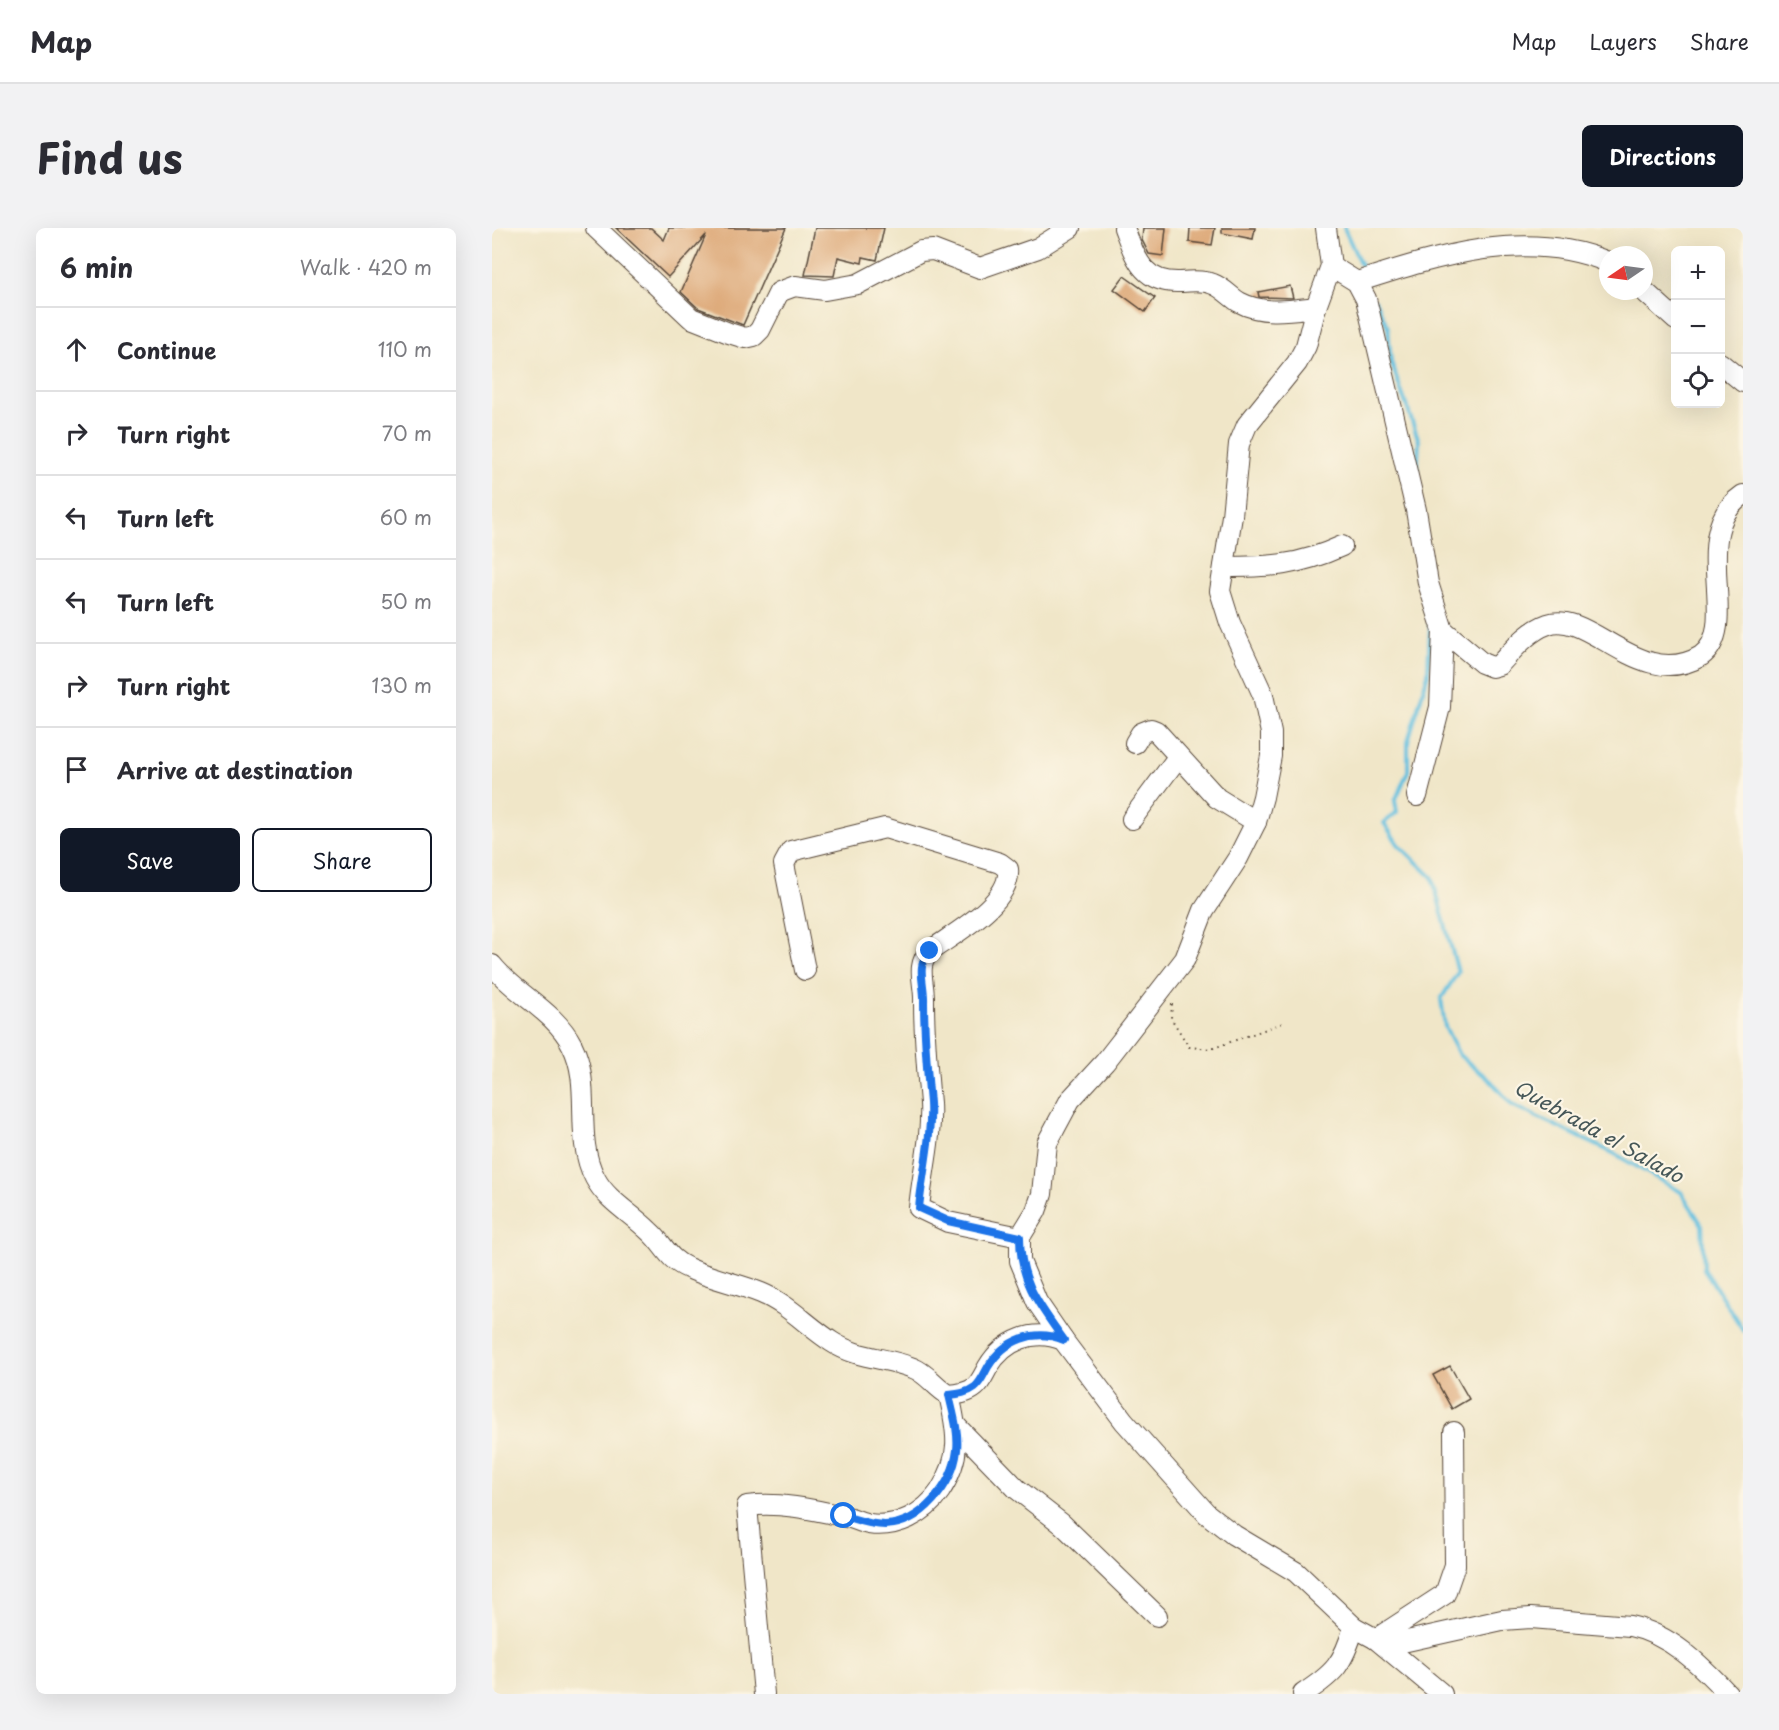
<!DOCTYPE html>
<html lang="en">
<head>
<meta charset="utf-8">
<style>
  :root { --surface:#fff; --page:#f2f2f3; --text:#2b2b33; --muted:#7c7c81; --line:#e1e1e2; --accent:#111827 }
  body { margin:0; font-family:"Playpen Sans",sans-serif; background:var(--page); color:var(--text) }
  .controls { position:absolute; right:18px; top:18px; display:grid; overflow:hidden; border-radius:9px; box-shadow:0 6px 24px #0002 }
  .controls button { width:54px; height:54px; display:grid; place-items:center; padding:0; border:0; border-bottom:2px solid var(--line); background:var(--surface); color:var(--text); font:30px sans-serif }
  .compass { position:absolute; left:1107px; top:18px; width:54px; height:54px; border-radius:50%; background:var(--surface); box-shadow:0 6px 24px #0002; rotate:257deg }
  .stop { position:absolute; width:18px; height:18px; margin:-14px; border:4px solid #1a73e8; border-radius:50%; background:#fff }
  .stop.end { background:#1a73e8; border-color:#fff; box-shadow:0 2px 6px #0008 }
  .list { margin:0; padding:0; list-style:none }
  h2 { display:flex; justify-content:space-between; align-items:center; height:78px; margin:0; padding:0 24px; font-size:26px }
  h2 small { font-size:20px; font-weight:400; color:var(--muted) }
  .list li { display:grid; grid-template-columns:39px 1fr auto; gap:18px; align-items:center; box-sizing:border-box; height:84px; padding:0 24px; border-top:2px solid var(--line) }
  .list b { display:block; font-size:22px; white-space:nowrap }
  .list em { font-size:20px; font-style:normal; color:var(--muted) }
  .actions { display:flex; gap:12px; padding:18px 24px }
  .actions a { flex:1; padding:14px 0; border:2px solid var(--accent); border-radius:9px; text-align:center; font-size:21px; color:var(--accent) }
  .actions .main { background:var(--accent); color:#fff }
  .icon { flex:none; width:33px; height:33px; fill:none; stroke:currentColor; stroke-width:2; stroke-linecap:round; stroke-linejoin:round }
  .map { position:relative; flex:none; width:1251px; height:1466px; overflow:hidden; border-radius:9px }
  header { display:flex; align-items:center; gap:36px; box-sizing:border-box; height:84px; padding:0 30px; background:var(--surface); border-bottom:2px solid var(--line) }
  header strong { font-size:28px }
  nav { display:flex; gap:33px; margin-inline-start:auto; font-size:21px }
  .intro { display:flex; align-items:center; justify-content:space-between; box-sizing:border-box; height:144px; padding:0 36px }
  h1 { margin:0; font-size:42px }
  .button { padding:15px 27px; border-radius:9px; background:var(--accent); color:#fff; font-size:21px; font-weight:700 }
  main { display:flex; gap:36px; padding:0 36px }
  aside { flex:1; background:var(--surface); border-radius:9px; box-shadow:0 6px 24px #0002 }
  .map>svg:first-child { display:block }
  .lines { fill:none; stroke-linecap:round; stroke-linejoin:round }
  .stream { stroke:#61bfdf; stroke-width:4 }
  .building { fill:#dca573 }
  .minor-casing { stroke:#564638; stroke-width:22 }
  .path { stroke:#564638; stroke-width:2; stroke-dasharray:1.5 4.5; stroke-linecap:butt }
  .minor { stroke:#fff; stroke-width:20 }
  .route { stroke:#1a73e8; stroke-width:8 }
  .labels { text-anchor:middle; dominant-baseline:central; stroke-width:4.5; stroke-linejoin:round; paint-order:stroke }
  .water-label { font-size:20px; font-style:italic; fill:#465758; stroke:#fcf5e5 }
</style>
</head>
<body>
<header>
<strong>Map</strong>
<nav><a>Map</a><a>Layers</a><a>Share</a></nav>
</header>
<div class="intro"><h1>Find us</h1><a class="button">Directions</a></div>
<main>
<aside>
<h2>6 min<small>Walk · 420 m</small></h2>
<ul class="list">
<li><svg class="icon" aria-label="ahead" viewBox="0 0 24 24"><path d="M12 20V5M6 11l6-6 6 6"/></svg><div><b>Continue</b></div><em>110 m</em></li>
<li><svg class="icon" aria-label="right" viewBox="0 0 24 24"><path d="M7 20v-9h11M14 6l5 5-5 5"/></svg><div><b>Turn right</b></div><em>70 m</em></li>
<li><svg class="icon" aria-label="left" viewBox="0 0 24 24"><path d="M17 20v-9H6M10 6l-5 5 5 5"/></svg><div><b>Turn left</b></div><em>60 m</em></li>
<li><svg class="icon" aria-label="left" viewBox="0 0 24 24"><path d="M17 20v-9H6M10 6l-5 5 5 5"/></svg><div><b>Turn left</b></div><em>50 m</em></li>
<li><svg class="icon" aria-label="right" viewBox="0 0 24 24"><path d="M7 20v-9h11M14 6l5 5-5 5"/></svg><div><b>Turn right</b></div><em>130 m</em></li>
<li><svg class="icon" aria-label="arrive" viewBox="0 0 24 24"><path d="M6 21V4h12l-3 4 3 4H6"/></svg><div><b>Arrive at destination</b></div></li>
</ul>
<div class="actions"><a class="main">Save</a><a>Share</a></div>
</aside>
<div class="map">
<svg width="1251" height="1466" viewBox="0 0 1251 1466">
  <rect width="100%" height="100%" fill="#fcf5e5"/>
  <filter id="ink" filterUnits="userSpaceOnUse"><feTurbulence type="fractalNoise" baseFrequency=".0167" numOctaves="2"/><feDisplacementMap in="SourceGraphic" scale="12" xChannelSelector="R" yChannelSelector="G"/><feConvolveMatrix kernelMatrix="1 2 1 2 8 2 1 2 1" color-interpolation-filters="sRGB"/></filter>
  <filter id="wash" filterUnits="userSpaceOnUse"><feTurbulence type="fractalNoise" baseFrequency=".008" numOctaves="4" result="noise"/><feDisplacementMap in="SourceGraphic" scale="24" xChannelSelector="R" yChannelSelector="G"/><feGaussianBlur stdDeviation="1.35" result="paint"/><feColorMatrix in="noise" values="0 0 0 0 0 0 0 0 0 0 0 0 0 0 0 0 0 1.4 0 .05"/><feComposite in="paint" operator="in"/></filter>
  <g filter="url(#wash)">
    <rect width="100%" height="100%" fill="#f0e6c8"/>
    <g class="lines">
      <!-- stream -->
      <g class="stream">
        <path d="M852 0 873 46"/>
        <path d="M883 72 896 99 899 134 927 213 925 249"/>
        <path d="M933 377 938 399 936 446 916 513V543L903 573 905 584 892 595 906 616 940 649 966 744 949 771 953 799 967 827 999 853 1020 877 1123 926 1189 964 1210 997 1212 1041 1251 1102"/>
      </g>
    </g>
    <g id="blocks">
      <!-- building -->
      <g class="building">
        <path d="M124 0H159L172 12 177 0H294L251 97 206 80 189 64 214 7 176 49Z"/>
        <path d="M323 0H392L385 32 371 29 370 35 346 29 342 48 313 47Z"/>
        <path d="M651 0H674L671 28 657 26 650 12Z"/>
        <path d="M698 0H723L720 17 697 14Z"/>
        <path d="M730 0H763L761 11 730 5Z"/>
        <path d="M632 48 663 70 653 84 622 61Z"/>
        <path d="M798 58 801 70 767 69 766 64Z"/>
        <path d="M958 1138 977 1171 960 1181 941 1147Z"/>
      </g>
    </g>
  </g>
  <g filter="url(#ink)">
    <use href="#blocks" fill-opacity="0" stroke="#564638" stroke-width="1.5"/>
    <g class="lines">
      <!-- minor casing -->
      <g class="minor-casing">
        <g id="minor">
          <path d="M104 0 199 90 237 105 253 110 262 108 268 102 287 64 303 58 333 62 366 56 429 23 441 22 488 40 546 20 578 0"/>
          <path d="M632 0C644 31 651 56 689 54 699 53 712 52 721 56 730 59 739 69 747 74 771 87 798 82 824 79"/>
          <path d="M839 38 865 54 874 71 924 282 936 355 951 402 990 435 1000 439 1007 437C1021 422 1036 403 1056 396 1097 381 1149 464 1209 428 1251 398 1194 305 1251 267"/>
          <path d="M865 54C949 27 1034 0 1116 34"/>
          <path d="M1152 63 1184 92"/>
          <path d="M1228 135 1251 154"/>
          <path d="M732 339C779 339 806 338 850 318"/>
          <path d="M643 515 649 505 659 501 664 503 725 570 764 594"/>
          <path d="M925 568 948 479 951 402"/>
          <path d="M640 591 686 529"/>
          <path d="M0 737C23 766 63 783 80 817 101 858 81 908 103 950 115 973 139 985 157 1003 173 1017 175 1031 196 1040 219 1051 245 1055 269 1065 296 1076 315 1098 340 1114 366 1131 394 1129 421 1140 435 1145 444 1160 457 1167 467 1166 476 1165 483 1159 489 1154 492 1146 496 1139 512 1112 542 1100 571 1112L632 1193 715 1286 742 1307 804 1344 862 1399 884 1411 906 1415 1010 1392 1039 1390 1138 1398C1178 1406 1209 1437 1236 1466"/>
          <path d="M313 742 292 636 299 623 393 600 508 635 516 641C520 674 463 705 438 723 423 738 433 755 432 774 432 809 435 841 438 875 440 909 430 947 427 980L456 994 528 1009"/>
          <path d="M571 1112 545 1074 528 1033V1009L544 983 550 966 555 915 578 872 613 834 693 731 712 682 746 630 764 594 771 569 779 528V505L771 467 738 395 728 363 740 288 747 216 755 197 805 135 814 118 824 79 839 38 834 0"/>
          <path d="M464 1198 525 1261 570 1296 665 1388"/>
          <path d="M272 1466 255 1278C286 1274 320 1281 350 1288 359 1289 368 1294 377 1296 404 1300 432 1287 448 1263 470 1229 466 1205 457 1167"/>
          <path d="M811 1466C843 1445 851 1436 862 1399"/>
          <path d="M950 1466 884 1411 953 1366 963 1337 962 1204"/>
        </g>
      </g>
      <!-- path -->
      <path class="path" d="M680 776 679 790 697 819 719 821 791 795"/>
      <!-- minor -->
      <use href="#minor" class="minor"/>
    </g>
  </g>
  <g class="lines" filter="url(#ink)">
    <!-- route -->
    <path class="route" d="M352 1288C366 1292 378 1297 393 1297 429 1296 461 1257 465 1222 467 1204 461 1185 457 1167 467 1166 475 1165 483 1159 489 1154 492 1146 496 1139 512 1112 542 1100 572 1112 547 1077 528 1054 528 1009L456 993 427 980C430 948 440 907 438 875 435 841 432 809 432 774 433 755 423 738 438 723"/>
  </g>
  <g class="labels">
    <!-- water labels -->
    <g class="water-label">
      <text transform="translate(1107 903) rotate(29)">Quebrada el Salado</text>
    </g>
  </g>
</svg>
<div class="controls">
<button>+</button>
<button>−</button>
<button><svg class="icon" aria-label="locate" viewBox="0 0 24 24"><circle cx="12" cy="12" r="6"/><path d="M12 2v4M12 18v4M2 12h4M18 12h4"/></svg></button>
</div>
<svg class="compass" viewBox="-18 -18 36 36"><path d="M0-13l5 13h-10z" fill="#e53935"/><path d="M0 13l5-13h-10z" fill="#7c7c81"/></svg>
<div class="stop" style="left:352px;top:1288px"></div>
<div class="stop end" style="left:438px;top:723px"></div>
</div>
</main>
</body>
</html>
